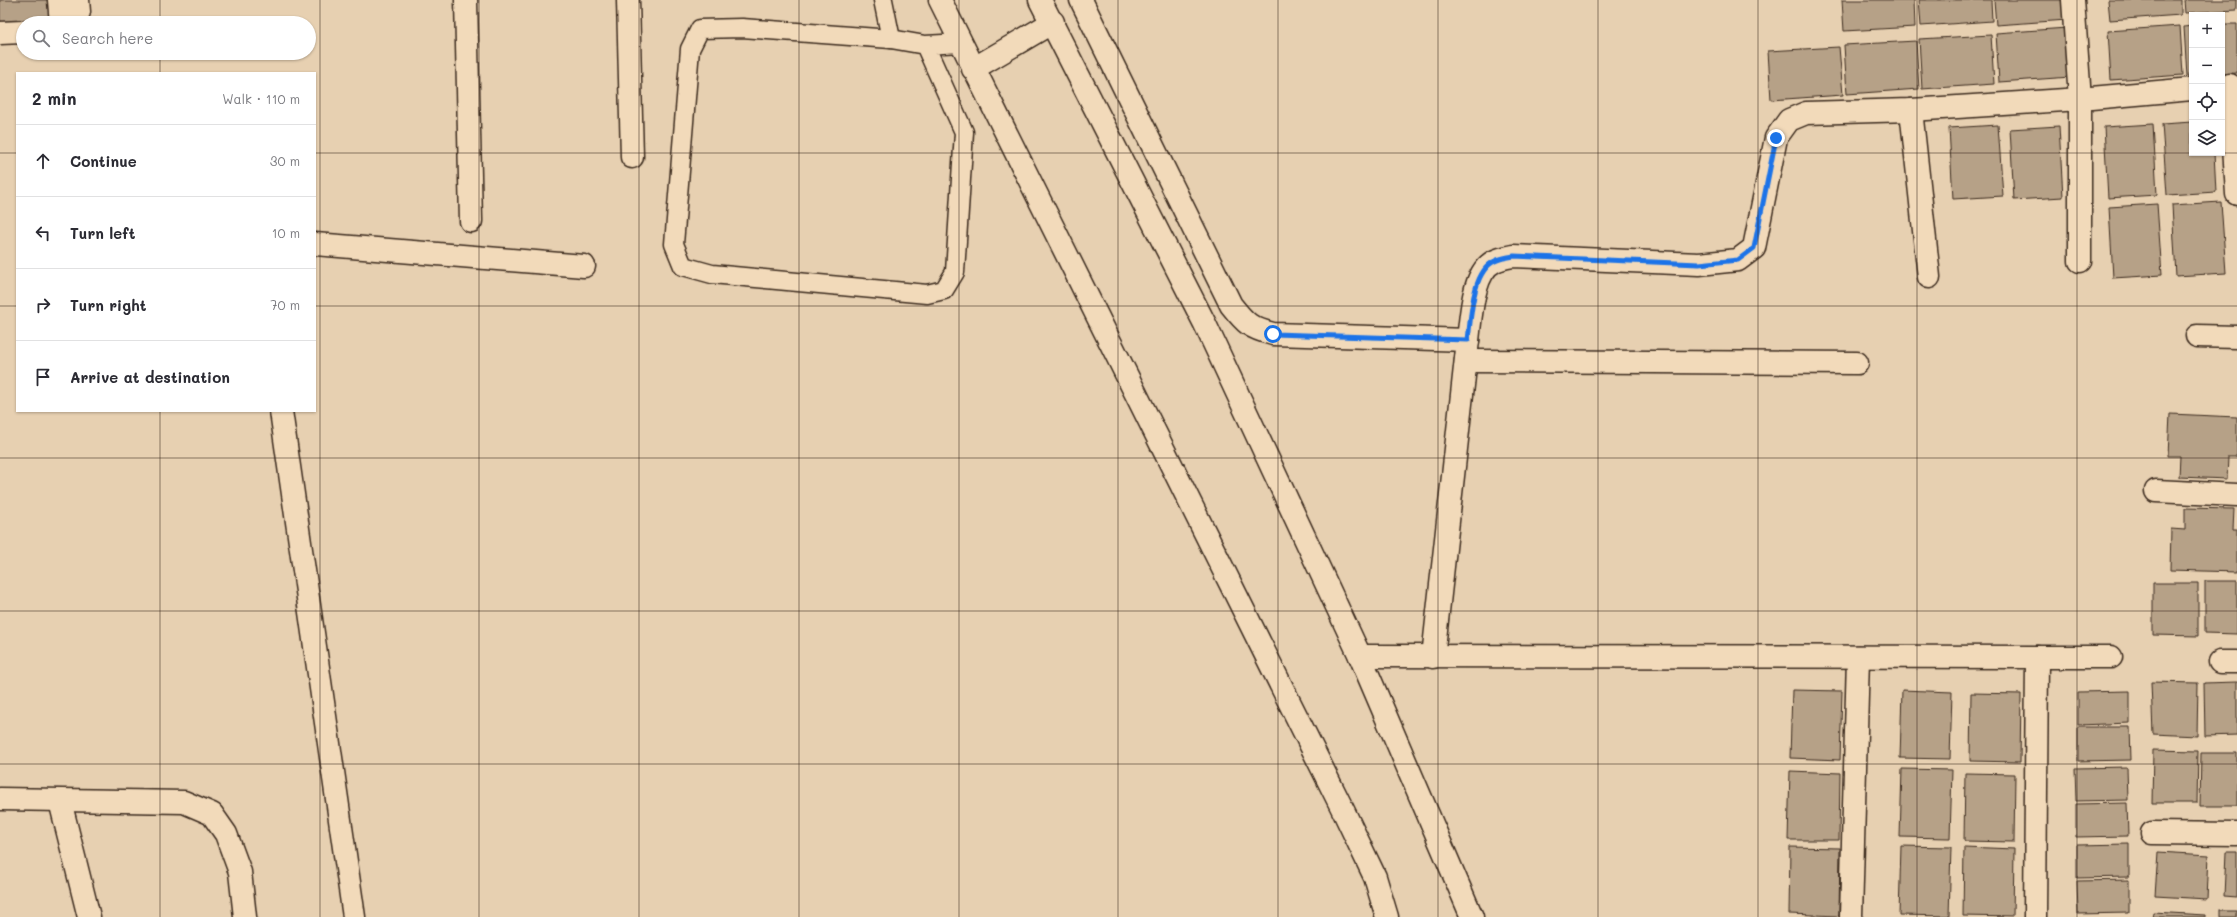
<!DOCTYPE html>
<html lang="en">
<head>
<meta charset="utf-8">
<style>
  :root { --surface:#fff; --page:#f2f2f3; --text:#2b2b33; --muted:#7c7c81; --line:#e1e1e2 }
  body { margin:0; font-family:Mali,sans-serif; background:var(--page); color:var(--text) }
  .controls { position:absolute; right:12px; top:12px; display:grid; overflow:hidden; border-radius:0px; box-shadow:0 1px 3px #0004 }
  .controls button { width:36px; height:36px; display:grid; place-items:center; padding:0; border:0; border-bottom:1px solid var(--line); background:var(--surface); color:var(--text); font:20px sans-serif }
  .stop { position:absolute; width:12px; height:12px; margin:-9px; border:3px solid #1a73e8; border-radius:50%; background:#fff }
  .stop.end { background:#1a73e8; border-color:#fff; box-shadow:0 1px 4px #0008 }
  .list { margin:0; padding:0; list-style:none }
  h2 { display:flex; justify-content:space-between; align-items:center; height:52px; margin:0; padding:0 16px; font-size:17px }
  h2 small { font-size:13px; font-weight:400; color:var(--muted) }
  .list li { display:grid; grid-template-columns:26px 1fr auto; gap:12px; align-items:center; box-sizing:border-box; height:72px; padding:0 16px; border-top:1px solid var(--line) }
  .list b { display:block; font-size:15px; white-space:nowrap }
  .list em { font-size:13px; font-style:normal; color:var(--muted) }
  .icon { flex:none; width:22px; height:22px; fill:none; stroke:currentColor; stroke-width:2; stroke-linecap:round; stroke-linejoin:round }
  .map { position:relative; flex:none; width:2237px; height:917px; overflow:hidden }
  .search { position:absolute; background:var(--surface); box-shadow:0 1px 3px #0004; left:16px; top:16px; width:300px; height:44px; display:flex; align-items:center; gap:10px; box-sizing:border-box; padding:0 14px; border-radius:22px; color:var(--muted); font-size:15px }
  .panel { position:absolute; background:var(--surface); box-shadow:0 1px 3px #0004; left:16px; top:72px; width:300px; height:340px; border-radius:0px }
  .map>svg:first-child { display:block }
  .building { fill:#b6a187; stroke:#3b2a1e }
  .lines { fill:none; stroke-linecap:round; stroke-linejoin:round }
  .service-casing { stroke:#3b2a1e; stroke-width:21 }
  .minor-casing { stroke:#3b2a1e; stroke-width:25 }
  .service { stroke:#f2daba; stroke-width:18 }
  .minor { stroke:#f2daba; stroke-width:22 }
  .route { stroke:#1a73e8; stroke-width:5 }
  .grid { fill:none; stroke:#3b2a1e; stroke-width:1; stroke-opacity:0.55 }
</style>
</head>
<body>
<div class="map">
<svg width="2237" height="917" viewBox="0 0 2237 917">
  <rect width="100%" height="100%" fill="#e7d0b1"/>
  <filter id="ink" filterUnits="userSpaceOnUse"><feTurbulence type="fractalNoise" baseFrequency=".025" numOctaves="2"/><feDisplacementMap in="SourceGraphic" scale="8" xChannelSelector="R" yChannelSelector="G"/><feConvolveMatrix kernelMatrix="1 2 1 2 8 2 1 2 1" color-interpolation-filters="sRGB"/></filter>
  <g filter="url(#ink)">
    <!-- building -->
    <g class="building">
      <path d="M0 0H49L50 23H23L0 28Z"/>
      <path d="M1842 0H1914L1915 27 1844 31Z"/>
      <path d="M1919 0H1991L1992 21 1921 26Z"/>
      <path d="M1994 0H2066L2067 20 1996 25Z"/>
      <path d="M2108 0H2181V15L2110 20Z"/>
      <path d="M2184 0H2237V10L2185 13Z"/>
      <path d="M2222 24H2237V73L2222 74Z"/>
      <path d="M2180 26 2183 75 2111 80 2108 31Z"/>
      <path d="M2192 26V76H2187L2184 27Z"/>
      <path d="M2067 28 2071 77 1999 82 1996 33Z"/>
      <path d="M1991 35 1994 84 1922 89 1919 39Z"/>
      <path d="M1916 41 1919 89 1847 94 1844 45Z"/>
      <path d="M1839 47 1843 95 1771 100 1768 51Z"/>
      <path d="M2192 122V153H2214L2216 192 2167 195 2162 124Z"/>
      <path d="M2153 124 2157 195 2108 198 2104 127Z"/>
      <path d="M1998 125 2003 196 1953 199 1949 128Z"/>
      <path d="M2059 126 2063 197 2014 200 2010 129Z"/>
      <path d="M2221 202 2226 273 2176 276 2172 205Z"/>
      <path d="M2157 204 2162 275 2113 278 2109 207Z"/>
      <path d="M2170 414 2237 417V457H2228L2227 479 2179 477 2180 456H2168Z"/>
      <path d="M2185 508 2234 509 2233 530H2237V572L2170 570 2171 529 2185 530Z"/>
      <path d="M2205 581H2237V634L2205 633Z"/>
      <path d="M2153 583H2198V636L2153 635Z"/>
      <path d="M2151 682 2198 683 2197 736 2153 734Z"/>
      <path d="M2237 682V735L2205 736 2204 683Z"/>
      <path d="M1792 690 1842 691 1840 760 1790 758Z"/>
      <path d="M1902 690 1952 692 1950 759 1900 758Z"/>
      <path d="M2130 691V723L2078 725V692Z"/>
      <path d="M1971 693 2021 694 2020 762 1970 761Z"/>
      <path d="M2078 727H2130L2131 760 2078 761Z"/>
      <path d="M2153 750 2198 751 2197 803H2152Z"/>
      <path d="M2201 753H2237V806H2200Z"/>
      <path d="M2127 767 2128 800 2076 801 2075 768Z"/>
      <path d="M1902 769 1952 770 1950 838 1900 837Z"/>
      <path d="M1790 771 1840 773 1839 840H1788Z"/>
      <path d="M1965 773 2015 774 2014 842 1964 841Z"/>
      <path d="M2127 803 2128 836 2076 837V804Z"/>
      <path d="M2129 844V877L2077 878V845Z"/>
      <path d="M1901 846 1951 847 1949 916 1899 915Z"/>
      <path d="M1790 847 1840 848 1839 916 1789 914Z"/>
      <path d="M1964 847 2014 849 2013 917 1963 916Z"/>
      <path d="M2158 852 2209 855 2207 899 2155 896Z"/>
      <path d="M2226 852H2237V897L2224 896Z"/>
      <path d="M2129 880V913L2078 914 2077 881Z"/>
      <rect x="2221" y="910" width="16" height="7"/>
      <path d="M2153 912 2205 915V917H2152Z"/>
    </g>
    <g class="lines">
      <!-- service casing -->
      <g class="service-casing">
        <g id="service">
          <path d="M883 0 891 39"/>
          <path d="M925 45 964 132 955 272 944 290 927 294 712 274 683 266 674 244 690 49 700 29 742 28 891 39 925 45 961 43"/>
        </g>
      </g>
      <!-- minor casing -->
      <g class="minor-casing">
        <g id="minor">
          <path d="M59 0 61 23"/>
          <path d="M78 0 79 12"/>
          <path d="M466 0 471 221"/>
          <path d="M628 0 632 157"/>
          <path d="M940 0 1343 810 1375 877 1387 917"/>
          <path d="M1040 0 1205 324 1360 656 1472 917"/>
          <path d="M1081 0 1231 305C1246 324 1250 328 1273 334L1468 340"/>
          <path d="M2073 0 2080 99V261"/>
          <path d="M0 33 23 32"/>
          <path d="M973 69 1053 22"/>
          <path d="M2230 85 2237 194"/>
          <path d="M1911 110 1929 277"/>
          <path d="M315 244 584 266"/>
          <path d="M2197 336 2237 337"/>
          <path d="M1466 361 1857 363"/>
          <path d="M281 411 354 917"/>
          <path d="M2156 491 2237 495"/>
          <path d="M1360 656 2111 657"/>
          <path d="M1433 657 1468 340C1471 318 1472 271 1495 261 1501 258 1508 257 1513 256L1699 264 1738 260 1754 248 1776 138 1789 120 1806 113 1911 110 2080 99 2192 89"/>
          <path d="M2220 662H2237"/>
          <path d="M0 799 184 802 212 814 226 834 240 872 245 917"/>
          <path d="M60 801 89 917"/>
          <path d="M2152 833 2237 834"/>
          <path d="M1851 917 1858 657"/>
          <path d="M2035 917 2037 657"/>
        </g>
      </g>
      <!-- service -->
      <use href="#service" class="service"/>
      <!-- minor -->
      <use href="#minor" class="minor"/>
    </g>
  </g>
  <g class="lines" filter="url(#ink)">
    <!-- route -->
    <path class="route" d="M1273 334 1468 340C1471 317 1472 271 1495 261 1501 258 1508 257 1514 256L1699 264 1738 260 1754 248 1776 138"/>
  </g>
  <!-- grid -->
  <path class="grid" d="M160 0V23M320 0V917M479 0V917M639 0V917M799 0V917M959 0V917M1118 0V917M1278 0V917M1438 0V917M1598 0V917M1758 0V917M1917 0V917M2077 0V917M160 53V73M0 153H17M315 153H2192M2222 153H2237M0 306H17M315 306H2237M160 411V917M0 458H2237M0 611H2237M0 764H2237"/>
</svg>
<div class="controls">
<button>+</button>
<button>−</button>
<button><svg class="icon" aria-label="locate" viewBox="0 0 24 24"><circle cx="12" cy="12" r="6"/><path d="M12 2v4M12 18v4M2 12h4M18 12h4"/></svg></button>
<button><svg class="icon" aria-label="layers" viewBox="0 0 24 24"><path d="M12 4l9 5-9 5-9-5zM3 14l9 5 9-5"/></svg></button>
</div>
<div class="stop" style="left:1273px;top:334px"></div>
<div class="stop end" style="left:1776px;top:138px"></div>
<div class="search"><svg class="icon" aria-label="search" viewBox="0 0 24 24"><circle cx="10" cy="10" r="6"/><path d="M15 15l6 6"/></svg>Search here</div>
<section class="panel">
<h2>2 min<small>Walk · 110 m</small></h2>
<ul class="list">
<li><svg class="icon" aria-label="ahead" viewBox="0 0 24 24"><path d="M12 20V5M6 11l6-6 6 6"/></svg><div><b>Continue</b></div><em>30 m</em></li>
<li><svg class="icon" aria-label="left" viewBox="0 0 24 24"><path d="M17 20v-9H6M10 6l-5 5 5 5"/></svg><div><b>Turn left</b></div><em>10 m</em></li>
<li><svg class="icon" aria-label="right" viewBox="0 0 24 24"><path d="M7 20v-9h11M14 6l5 5-5 5"/></svg><div><b>Turn right</b></div><em>70 m</em></li>
<li><svg class="icon" aria-label="arrive" viewBox="0 0 24 24"><path d="M6 21V4h12l-3 4 3 4H6"/></svg><div><b>Arrive at destination</b></div></li>
</ul>
</section>
</div>
</body>
</html>
